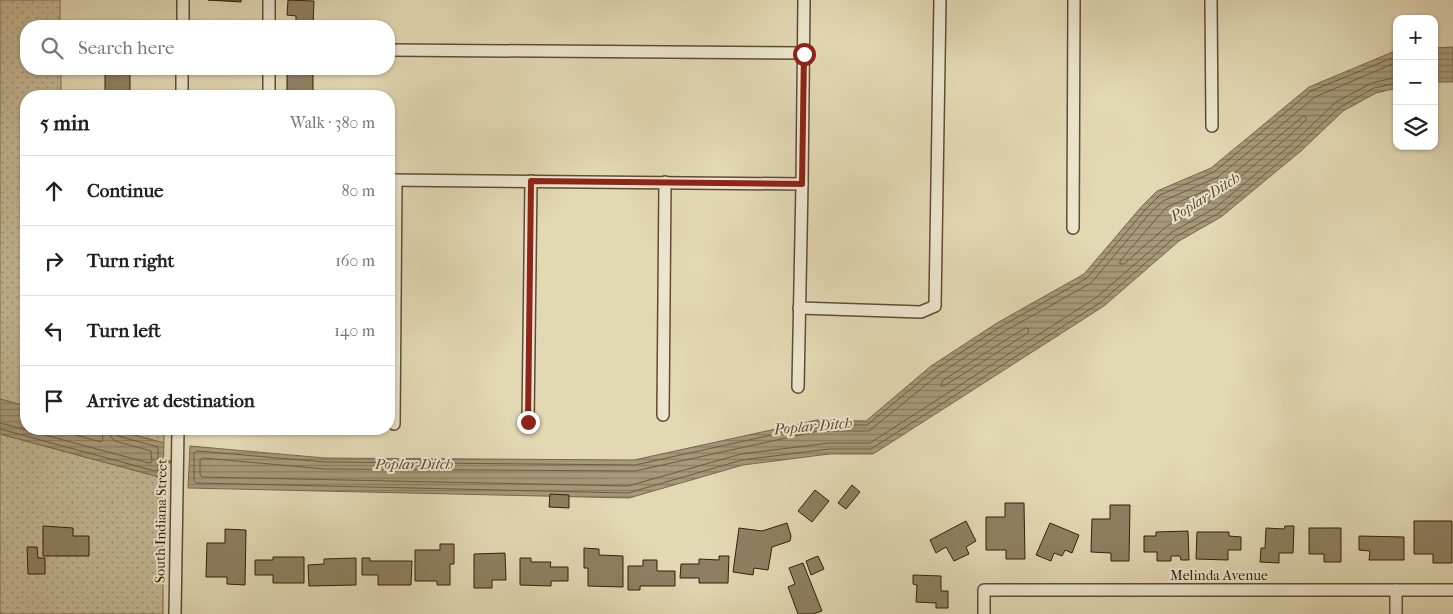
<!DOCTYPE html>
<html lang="en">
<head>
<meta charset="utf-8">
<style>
  :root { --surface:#fff; --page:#f2f2f2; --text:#222; --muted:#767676; --line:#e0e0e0 }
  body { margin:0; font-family:"IM FELL French Canon",serif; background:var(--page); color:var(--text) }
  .controls { position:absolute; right:15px; top:15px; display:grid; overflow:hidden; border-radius:10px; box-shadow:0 1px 4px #0004 }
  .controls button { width:45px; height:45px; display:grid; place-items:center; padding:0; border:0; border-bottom:1px solid var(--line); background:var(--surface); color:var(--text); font:25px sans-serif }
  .stop { position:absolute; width:15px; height:15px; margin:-11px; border:4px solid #8f2418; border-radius:50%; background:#fff }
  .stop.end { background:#8f2418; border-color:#fff; box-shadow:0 1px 5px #0008 }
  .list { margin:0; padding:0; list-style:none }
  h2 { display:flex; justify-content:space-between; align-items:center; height:65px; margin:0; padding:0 20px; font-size:21px }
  h2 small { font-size:16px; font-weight:400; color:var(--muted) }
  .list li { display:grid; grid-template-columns:32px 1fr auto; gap:15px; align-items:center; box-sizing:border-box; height:70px; padding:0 20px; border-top:1px solid var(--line) }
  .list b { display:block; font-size:19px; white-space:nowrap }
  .list em { font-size:16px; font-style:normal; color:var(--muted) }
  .icon { flex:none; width:28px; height:28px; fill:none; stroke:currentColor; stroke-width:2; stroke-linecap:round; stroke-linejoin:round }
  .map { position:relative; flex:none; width:1453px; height:614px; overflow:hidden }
  .search { position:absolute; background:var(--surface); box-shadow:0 1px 4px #0004; left:20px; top:20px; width:375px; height:55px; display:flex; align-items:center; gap:12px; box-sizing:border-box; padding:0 18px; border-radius:20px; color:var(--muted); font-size:19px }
  .panel { position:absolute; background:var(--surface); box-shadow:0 1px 4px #0004; left:20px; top:90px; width:375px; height:345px; border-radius:20px }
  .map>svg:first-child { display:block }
  .grass { fill:url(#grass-dots); stroke:#7d6b50 }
  .water { fill:url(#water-rules); stroke:#79684d }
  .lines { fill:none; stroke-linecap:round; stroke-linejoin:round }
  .shore { stroke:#6e5c42; stroke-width:1 }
  .stream { stroke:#79684d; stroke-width:3 }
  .building { fill:#8f7f62; stroke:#351e0a }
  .minor-casing { stroke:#604c34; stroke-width:14 }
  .minor { stroke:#ece6ce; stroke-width:11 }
  .route { stroke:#8f2418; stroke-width:6 }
  .labels { text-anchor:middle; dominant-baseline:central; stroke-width:4; stroke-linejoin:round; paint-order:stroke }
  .street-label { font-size:14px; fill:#351e0a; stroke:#ece6ce }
  .water-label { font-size:15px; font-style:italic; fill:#5d4931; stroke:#ece6ce }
</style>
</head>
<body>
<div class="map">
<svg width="1453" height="614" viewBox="0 0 1453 614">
  <defs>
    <pattern id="grass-dots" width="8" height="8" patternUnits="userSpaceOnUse" patternTransform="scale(1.25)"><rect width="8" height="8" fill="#c5b896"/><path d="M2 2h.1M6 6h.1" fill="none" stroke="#a19579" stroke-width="1.8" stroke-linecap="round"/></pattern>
    <pattern id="water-rules" width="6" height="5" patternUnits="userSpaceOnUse" patternTransform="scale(1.25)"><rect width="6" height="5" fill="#a7997a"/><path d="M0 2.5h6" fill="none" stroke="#897c62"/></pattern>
  </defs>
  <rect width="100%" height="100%" fill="#e2d8b3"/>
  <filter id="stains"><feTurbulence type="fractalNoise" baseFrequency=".004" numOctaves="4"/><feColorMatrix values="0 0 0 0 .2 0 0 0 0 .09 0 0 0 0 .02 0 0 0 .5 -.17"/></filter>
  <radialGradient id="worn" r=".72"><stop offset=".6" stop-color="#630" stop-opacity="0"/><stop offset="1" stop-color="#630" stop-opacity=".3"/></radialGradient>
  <!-- grass -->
  <g class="grass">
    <path d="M0 0H60V26H26V69H61V96H26V406L0 399Z"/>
    <path d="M112 429H164V443Z"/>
    <path d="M0 434 163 478V614H0Z"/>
  </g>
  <!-- water -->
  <g class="water">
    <path d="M1453 47V82H1434V48Z"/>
    <path d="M1395 51H1397V88L1376 93 1343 111 1301 151 1221 217 1179 241 1104 306 873 454H829L743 465 629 498 188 488 190 446 325 458 634 460 817 420 866 421 931 366 997 323 1084 274 1142 206 1157 191 1211 168 1309 87Z"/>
    <path d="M0 399 26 406V429H112L164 443 163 478 0 434Z"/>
  </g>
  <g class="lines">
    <!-- shore -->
    <g class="shore">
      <path d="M1397 56 1311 91 1214 172 1160 195 1146 209 1087 278 1000 327 934 370 867 425H817L635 465 325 462 197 451 194 453V481L196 483 628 493 742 460 829 449H871L1101 302 1175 237 1219 213 1297 147 1340 107 1374 88 1397 83"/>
      <path d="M1397 62 1315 97 1218 177 1163 201 1150 213 1091 283 1003 332 938 375 869 431H818L635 471 325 469 203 458 200 460V475L202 477 628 486 741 454 829 443H870L1097 297 1172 232 1215 208 1293 143 1336 102 1372 83 1397 77"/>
      <path d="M1304 116 1306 117V120L1288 137 1211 201 1167 226 1124 264H1120V261L1156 219 1167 207 1221 184Z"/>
      <path d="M1026 328 1029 329 1028 333 944 386H941L942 381 1007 339Z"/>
      <path d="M0 423 149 463 152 462 151 451 115 441 110 436 109 429"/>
      <path d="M0 429 155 471 158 470V447L118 436 115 433V429"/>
      <path d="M53 429 101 442 103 439 101 429"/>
    </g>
    <!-- stream -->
    <path class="stream" d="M159 460 171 462"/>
  </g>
  <!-- building -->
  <g class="building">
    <path d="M208 0H241V2Z"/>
    <path d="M288 0 314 1 313 26H296V16L287 15Z"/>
    <path d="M105 69H130V96H110V92H105Z"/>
    <path d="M287 73H313V96H298V94H287Z"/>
    <path d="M852 485 860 492 846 509 838 503Z"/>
    <path d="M815 490 829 501 812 522 798 511Z"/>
    <path d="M550 494 569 495V508L549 507Z"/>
    <path d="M1005 503H1024L1025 559H1006V550H986V517H1005Z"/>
    <path d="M1110 505H1130L1129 561H1111V553L1091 552 1092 519H1110Z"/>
    <path d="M966 521 976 541 966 547 969 554 954 561 946 547 936 553 930 540Z"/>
    <path d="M1414 521H1452V563H1433V554H1414Z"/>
    <path d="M787 523 791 536 790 541 772 547 768 570 754 568 753 575 733 572 739 528 762 531Z"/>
    <path d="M1050 523 1079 535 1072 553 1065 550 1062 556 1054 553 1051 561 1036 555Z"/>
    <path d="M43 526 73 528V536H89V556H43Z"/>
    <path d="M1285 526H1294L1293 553H1279V563L1260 562 1261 548H1265L1266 528 1284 529Z"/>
    <path d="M1309 528H1341V562H1324V554H1309Z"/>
    <path d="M225 529 246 530 245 585 227 584V577H206L207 543H225Z"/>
    <path d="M1188 531 1189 560H1181L1180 556H1171V561H1157V552H1144V536H1156V532Z"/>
    <path d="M1197 532H1229V536L1241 537V550H1228V560L1196 559Z"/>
    <path d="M1359 536 1404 537V560H1369L1370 551 1359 550Z"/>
    <path d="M440 544H454V564H450V585H437V581H415V550H440Z"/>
    <path d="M27 547H37L38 558H45V574H28Z"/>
    <path d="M584 548 599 549V555L623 556V587L588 586V568H584Z"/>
    <path d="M505 553 506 580H492V588H474V554Z"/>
    <path d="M719 556H729L728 583H699V578H680L681 564H699V559L719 560Z"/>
    <path d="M818 556 824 569 811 575 806 561Z"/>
    <path d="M273 557H304V583H273V575H255V560H273Z"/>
    <path d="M356 558V585L309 586 308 565 324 564V559Z"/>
    <path d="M362 558H370V561H412L411 585H378V575H362Z"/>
    <path d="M520 558H531V562H551L550 567H568V581H551V586L520 585Z"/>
    <path d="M643 560H657V571H675V586H640V590H628V566H643Z"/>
    <path d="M803 563 822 611 813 614H798L788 587 795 584 789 568Z"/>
    <path d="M913 575 941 576V591H948V608H936V603L916 602 917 585 913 584Z"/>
  </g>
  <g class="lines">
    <!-- minor casing -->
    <g class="minor-casing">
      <g id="minor">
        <path d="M1211 0 1212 126"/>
        <path d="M183 26V0"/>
        <path d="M269 26V0"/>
        <path d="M389 50 803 53"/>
        <path d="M182 96V69"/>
        <path d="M269 96V69"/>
        <path d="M389 180 802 184 804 0"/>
        <path d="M1073 228 1074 0"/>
        <path d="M799 308 921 312 935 306 940 0"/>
        <path d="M798 387 802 184"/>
        <path d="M663 415 665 182"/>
        <path d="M528 422 531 181"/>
        <path d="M394 424 396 180"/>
        <path d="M175 614 178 429"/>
        <path d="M984 614V590H1453"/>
        <path d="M1396 614V590"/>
      </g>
    </g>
    <!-- minor -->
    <use href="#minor" class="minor"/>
  </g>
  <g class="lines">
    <!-- route -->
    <path class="route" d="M528 422 531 181 802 184 804 54"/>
  </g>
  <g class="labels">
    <!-- street labels -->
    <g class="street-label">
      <text transform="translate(161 521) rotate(-89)">South Indiana Street</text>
      <text x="1219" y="575">Melinda Avenue</text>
    </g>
    <!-- water labels -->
    <g class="water-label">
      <text transform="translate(1205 197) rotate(-32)">Poplar Ditch</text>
      <text transform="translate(813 426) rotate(-5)">Poplar Ditch</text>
      <text x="414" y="464">Poplar Ditch</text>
    </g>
  </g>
  <rect width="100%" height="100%" filter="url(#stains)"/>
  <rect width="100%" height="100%" fill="url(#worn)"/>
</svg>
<div class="controls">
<button>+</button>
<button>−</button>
<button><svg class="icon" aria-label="layers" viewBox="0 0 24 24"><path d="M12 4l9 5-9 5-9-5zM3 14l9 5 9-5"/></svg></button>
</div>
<div class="stop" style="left:804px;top:54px"></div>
<div class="stop end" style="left:528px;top:422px"></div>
<div class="search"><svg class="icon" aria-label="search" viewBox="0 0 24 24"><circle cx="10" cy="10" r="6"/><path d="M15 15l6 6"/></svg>Search here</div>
<section class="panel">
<h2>5 min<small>Walk · 380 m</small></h2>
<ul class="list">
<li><svg class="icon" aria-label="ahead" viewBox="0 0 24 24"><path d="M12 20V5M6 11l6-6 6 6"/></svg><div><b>Continue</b></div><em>80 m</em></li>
<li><svg class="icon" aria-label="right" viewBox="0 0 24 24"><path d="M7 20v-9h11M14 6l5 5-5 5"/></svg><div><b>Turn right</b></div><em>160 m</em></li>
<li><svg class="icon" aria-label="left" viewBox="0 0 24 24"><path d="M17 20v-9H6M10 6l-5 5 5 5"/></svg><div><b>Turn left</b></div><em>140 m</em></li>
<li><svg class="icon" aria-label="arrive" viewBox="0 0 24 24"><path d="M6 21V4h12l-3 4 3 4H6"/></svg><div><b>Arrive at destination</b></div></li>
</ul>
</section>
</div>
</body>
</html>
